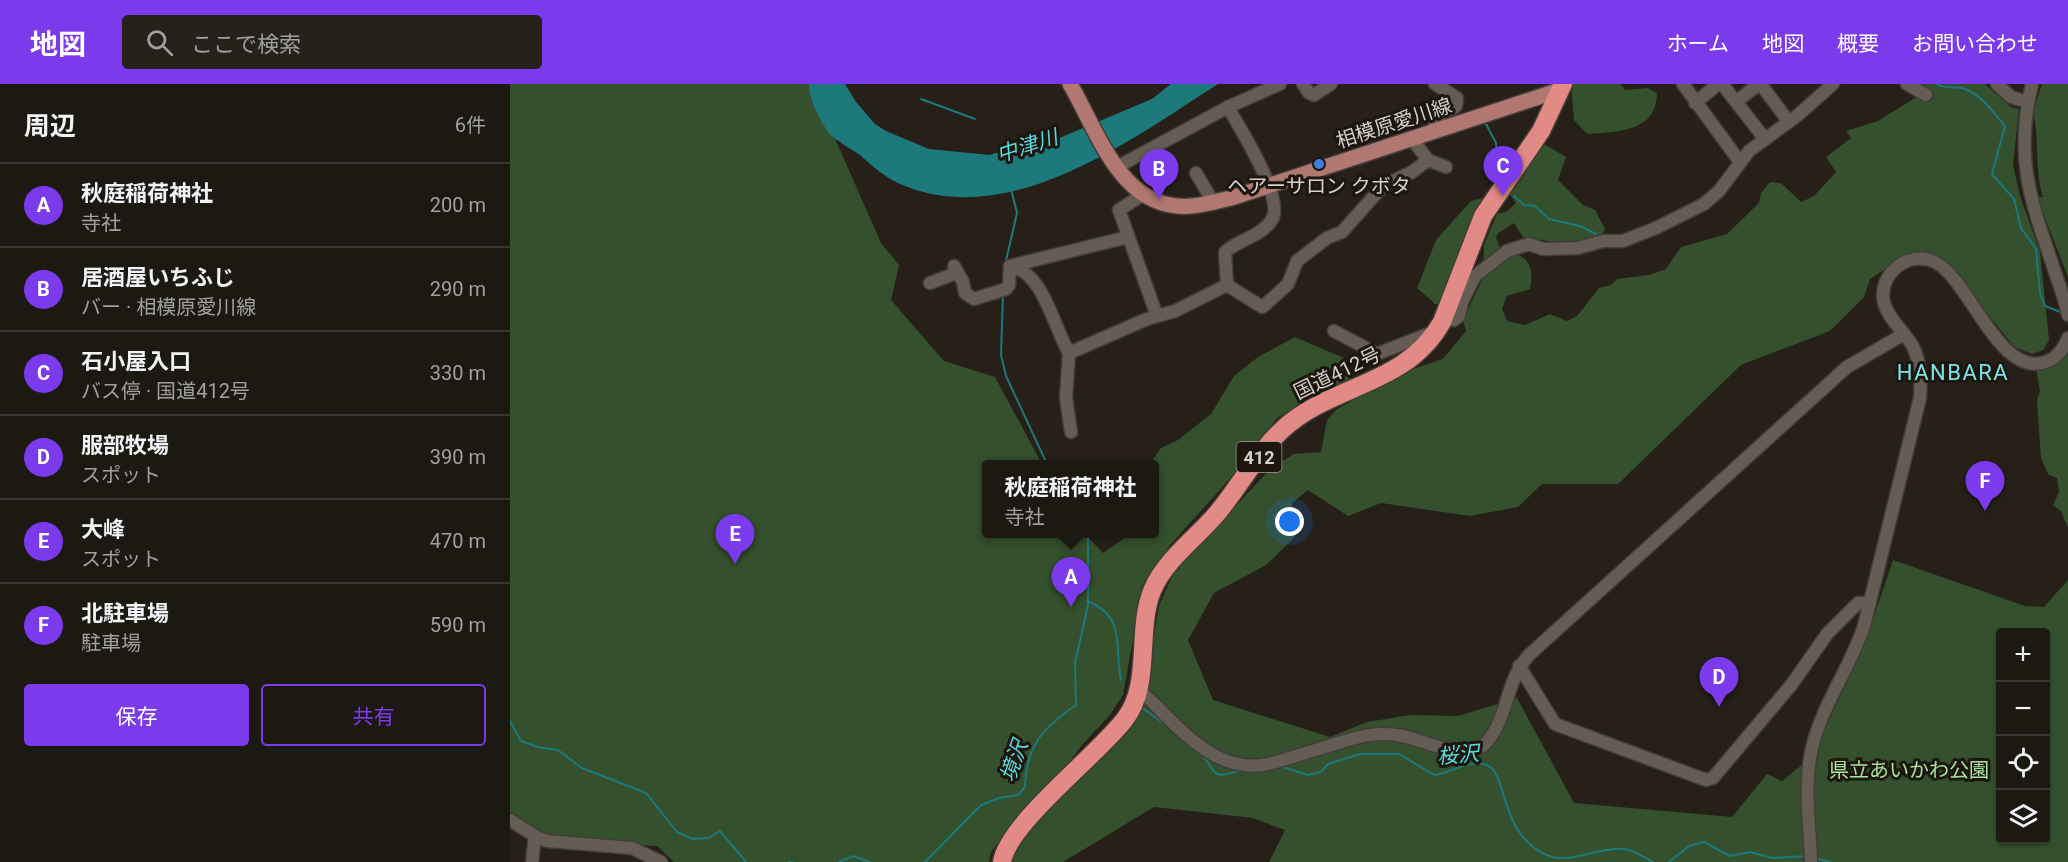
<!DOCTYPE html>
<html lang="ja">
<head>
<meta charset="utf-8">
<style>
  :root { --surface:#1c1812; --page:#25211b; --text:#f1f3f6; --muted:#a0a09f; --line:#3a3732; --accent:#7c3aed }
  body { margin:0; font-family:Roboto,"Noto Sans JP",sans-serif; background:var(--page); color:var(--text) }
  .controls { position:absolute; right:18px; bottom:18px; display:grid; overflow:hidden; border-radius:6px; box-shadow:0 2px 4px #0004 }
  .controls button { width:54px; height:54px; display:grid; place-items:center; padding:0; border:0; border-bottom:2px solid var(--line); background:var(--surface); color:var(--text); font:30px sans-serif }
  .you { position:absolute; left:780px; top:438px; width:21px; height:21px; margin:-15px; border:4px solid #fff; border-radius:50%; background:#1a73e8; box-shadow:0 0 0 9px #1a73e833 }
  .badge { display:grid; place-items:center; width:39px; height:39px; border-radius:50%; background:var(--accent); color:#fff; font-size:20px; font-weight:700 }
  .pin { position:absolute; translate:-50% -50px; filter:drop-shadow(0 2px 3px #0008) }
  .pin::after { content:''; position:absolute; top:32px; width:21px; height:18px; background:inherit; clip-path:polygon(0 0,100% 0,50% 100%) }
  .popup { position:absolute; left:472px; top:376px; width:177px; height:78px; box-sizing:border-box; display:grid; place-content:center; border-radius:6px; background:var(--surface); filter:drop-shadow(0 2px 4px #0005); font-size:20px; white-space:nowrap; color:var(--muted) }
  .popup b { font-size:22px; color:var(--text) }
  .popup::after { content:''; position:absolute; left:50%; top:100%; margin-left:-12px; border:12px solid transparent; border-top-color:var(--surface) }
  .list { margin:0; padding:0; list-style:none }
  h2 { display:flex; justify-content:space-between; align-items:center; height:78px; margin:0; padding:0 24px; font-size:26px }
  h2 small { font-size:20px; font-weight:400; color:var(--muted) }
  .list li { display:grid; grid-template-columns:39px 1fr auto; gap:18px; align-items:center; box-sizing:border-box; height:84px; padding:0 24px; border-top:2px solid var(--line) }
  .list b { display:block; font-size:22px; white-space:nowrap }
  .list p { margin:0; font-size:20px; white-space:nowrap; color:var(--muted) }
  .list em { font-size:20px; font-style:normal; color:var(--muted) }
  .actions { display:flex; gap:12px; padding:18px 24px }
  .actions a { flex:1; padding:14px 0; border:2px solid var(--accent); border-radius:6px; text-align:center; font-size:21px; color:var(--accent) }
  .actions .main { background:var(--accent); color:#fff }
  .icon { flex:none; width:33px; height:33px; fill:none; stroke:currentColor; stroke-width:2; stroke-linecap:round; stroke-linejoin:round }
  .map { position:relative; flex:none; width:1558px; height:778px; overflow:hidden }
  header { display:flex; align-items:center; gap:36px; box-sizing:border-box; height:84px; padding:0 30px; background:var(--accent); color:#fff }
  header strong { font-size:28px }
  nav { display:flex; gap:33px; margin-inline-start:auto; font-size:21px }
  .search { width:420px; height:54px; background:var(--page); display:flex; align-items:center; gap:15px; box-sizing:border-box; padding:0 21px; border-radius:6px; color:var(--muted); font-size:22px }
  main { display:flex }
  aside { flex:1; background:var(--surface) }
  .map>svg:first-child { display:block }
  .green { fill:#34502c; fill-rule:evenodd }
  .water { fill:#1e797d }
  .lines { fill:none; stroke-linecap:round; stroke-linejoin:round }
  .stream { stroke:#1e797d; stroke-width:2 }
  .minor-casing { stroke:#423d38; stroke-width:15 }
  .major-casing { stroke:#423d38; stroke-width:18 }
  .highway-casing { stroke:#423d38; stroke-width:21 }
  .minor { stroke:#655d54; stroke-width:12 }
  .major { stroke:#b07871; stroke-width:15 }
  .highway { stroke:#e28a85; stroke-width:18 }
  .shop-dot { fill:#3f7fe0; stroke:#1c160f; stroke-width:2 }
  .labels { text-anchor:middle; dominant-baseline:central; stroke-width:6; stroke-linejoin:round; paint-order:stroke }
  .shield { fill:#1c160f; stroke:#9e9893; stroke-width:1.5 }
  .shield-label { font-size:18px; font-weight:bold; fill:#d5d0cb }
  .street-label { font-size:20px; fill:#d5d0cb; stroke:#1c160f }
  .poi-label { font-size:20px; fill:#d5d0cb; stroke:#1c160f }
  .park-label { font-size:20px; fill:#a9e19a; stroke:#1c160f }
  .water-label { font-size:21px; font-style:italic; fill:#5ad9de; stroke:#1c160f }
  .quarter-label { font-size:22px; letter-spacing:1.5px; fill:#79e5e5; stroke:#1c160f }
</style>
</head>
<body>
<header>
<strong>地図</strong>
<div class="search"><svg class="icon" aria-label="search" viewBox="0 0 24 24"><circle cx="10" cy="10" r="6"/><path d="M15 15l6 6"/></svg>ここで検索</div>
<nav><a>ホーム</a><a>地図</a><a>概要</a><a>お問い合わせ</a></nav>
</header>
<main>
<aside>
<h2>周辺<small>6件</small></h2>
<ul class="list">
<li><span class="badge">A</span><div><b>秋庭稲荷神社</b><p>寺社</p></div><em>200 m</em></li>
<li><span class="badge">B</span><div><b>居酒屋いちふじ</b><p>バー · 相模原愛川線</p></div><em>290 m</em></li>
<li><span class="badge">C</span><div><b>石小屋入口</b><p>バス停 · 国道412号</p></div><em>330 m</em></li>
<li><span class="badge">D</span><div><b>服部牧場</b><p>スポット</p></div><em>390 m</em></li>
<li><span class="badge">E</span><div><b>大峰</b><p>スポット</p></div><em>470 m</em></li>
<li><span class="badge">F</span><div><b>北駐車場</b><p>駐車場</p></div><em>590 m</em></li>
</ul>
<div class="actions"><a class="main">保存</a><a>共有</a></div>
</aside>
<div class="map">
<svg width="1558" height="778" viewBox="0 0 1558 778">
  <rect width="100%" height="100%" fill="#262018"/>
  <!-- green -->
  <g class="green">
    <path d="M0 0H301L371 159 389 181 381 216 434 277 485 293 532 380H477V450H575L593 469 621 450H645V380H640L651 364 668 356 701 330 724 292 748 273 785 253 834 274 840 293 838 302 806 312 767 334 725 389 661 460 633 500 613 611 600 631 573 660 535 709 499 745 481 768 479 778H164L147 762 88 759 68 753 25 750 0 728Z"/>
    <path d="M1061 0H1110L1115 6 1138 4 1147 9C1147 48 1107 48 1077 50L1064 36Z"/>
    <path d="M1404 0H1475L1501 23 1509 25 1503 81 1510 112 1530 168 1539 256 1533 266 1522 270 1504 263 1447 191 1432 178 1413 169 1397 171 1360 195 1354 213 1320 247 1231 281 1108 400H1032L1008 423 960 432 871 419 838 432 798 406 782 419 784 454 756 481 704 509 678 556 703 616 820 653 857 638 900 631 948 632 1007 614 1064 719 1222 733 1257 690 1272 697 1309 667 1312 651 1355 559 1383 476 1515 522 1534 523 1558 496V778H759L775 746 743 734 644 723 553 778H501L510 753 613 652 631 627 649 522 663 490 761 384 784 370 811 368 817 336 827 325 897 287 933 275 956 247 953 236 973 194 974 161 987 130 996 128 1006 119 998 108 1000 102 1034 60 1056 73 1048 96 1073 121 1085 126 1095 145C1084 172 1034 155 1013 153L1004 139 988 149 986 154 994 173 1005 169C1022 177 1023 187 1020 205L997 212 992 225 997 237 1015 241 1040 230 1057 237 1067 232 1089 204 1101 201 1107 195 1139 191 1156 185 1171 163 1217 150 1249 119 1251 109 1260 98 1271 99 1291 118 1304 112 1326 88 1316 73 1341 54 1336 47 1368 37 1405 14ZM1490 548H1536V756H1490Z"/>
    <path d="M1532 0H1558V193L1527 113H1533C1524 84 1530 55 1523 28Z"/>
    <path d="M973 114 932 221 925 220 907 204 926 156 961 117Z"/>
    <path d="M1558 271V444L1551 427 1543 421 1549 408 1547 394 1538 390 1531 374 1527 316 1530 307 1526 285Z"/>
  </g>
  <!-- water -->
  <path class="water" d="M299 0H335L346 18 365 40 376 47 419 65 480 71 492 67 516 68 642 15 661 0H708C622 55 502 145 395 102 378 96 363 83 350 71 340 64 328 58 320 50 310 38 299 15 299 0Z"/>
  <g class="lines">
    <!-- stream -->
    <g class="stream">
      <path d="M1427 0C1435 6 1446 1 1455 5 1473 12 1483 28 1495 42L1482 90 1504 115 1511 144 1526 165 1530 209 1535 222 1553 229"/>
      <path d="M411 15 465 35"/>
      <path d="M976 40 986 59 988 80"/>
      <path d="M1004 112 1014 121 1025 122 1039 135 1070 142 1086 150"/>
      <path d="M495 181 507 129 501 105"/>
      <path d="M493 210 491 271 496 292 537 380"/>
      <path d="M577 517C617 533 604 562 611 596"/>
      <path d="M631 623 660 644"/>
      <path d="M0 637 11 657 28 663 48 666 72 684 136 709 167 748 183 755 199 754 210 747 236 778"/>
      <path d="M688 667C709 686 697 698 731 686"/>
      <path d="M770 682 798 691 811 688 818 680 850 670H889L924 691C940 690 959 674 977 681 999 690 988 755 1042 773 1063 778 1091 763 1114 765 1124 766 1135 774 1143 778"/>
      <path d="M1305 774 1320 778"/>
      <path d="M279 778H282"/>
      <path d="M329 778 343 772 360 778"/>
      <path d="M415 778 471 721 489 714 508 711 515 703C516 662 533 644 566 621L565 579 578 521V450"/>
      <path d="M1159 778 1179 762 1194 758 1220 772 1240 768 1262 774 1297 772"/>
    </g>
    <!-- minor casing -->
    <g class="minor-casing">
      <g id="minor">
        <path d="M793 0 799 9 804 11 821 0"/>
        <path d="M1173 0 1230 78"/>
        <path d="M1212 0 1255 55"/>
        <path d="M1397 0 1416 11"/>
        <path d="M1487 0 1501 13 1518 18"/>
        <path d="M1522 0C1505 71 1519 112 1542 179 1547 196 1555 214 1558 231"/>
        <path d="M1227 17 1249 0 1252 2 1279 38"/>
        <path d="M1185 19 1208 0"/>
        <path d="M718 23 770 0"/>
        <path d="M920 50 931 31 946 22 947 14 925 0"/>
        <path d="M902 55 918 76 936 83"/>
        <path d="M607 83 718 23C730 45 777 117 761 137 751 152 728 156 715 168L717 201"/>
        <path d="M686 89 703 118"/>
        <path d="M632 111 609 126 647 232"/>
        <path d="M618 153 500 182C533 187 544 244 559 269L637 235 665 227 717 201 752 223 755 221 778 200 787 177 817 154 832 148 873 102 902 88 918 76"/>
        <path d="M444 182 453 198 455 209 464 215 496 205 499 201 500 182"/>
        <path d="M420 199 446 189"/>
        <path d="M934 233 944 236 949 232 952 218 965 192 997 167 1019 160 1033 165 1068 164 1093 157H1113L1146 144 1194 120 1209 107 1239 67 1288 31 1323 0"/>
        <path d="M824 247 867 270 918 250 923 254"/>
        <path d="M559 269 556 314 561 348"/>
        <path d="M1009 582 1045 640 1196 696 1203 694 1282 600 1317 550 1348 519H1360"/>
        <path d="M628 604C662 636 700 688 752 681 771 678 790 670 809 665 830 659 853 649 876 650 910 650 938 677 973 662 999 637 994 598 1019 571L1337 283 1394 250"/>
        <path d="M0 736 25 752 37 757 122 764 151 778"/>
        <path d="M22 778 25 752"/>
        <path d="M1301 778C1300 740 1293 702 1302 664 1312 621 1340 584 1354 542L1410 314C1411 296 1411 277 1402 261 1393 246 1379 236 1374 219 1367 190 1399 165 1425 178 1460 195 1490 298 1538 277 1548 273 1554 264 1558 254"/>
      </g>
    </g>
    <!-- major casing -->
    <g class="major-casing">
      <path id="major" d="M560 0C586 44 608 117 667 122 685 124 703 118 721 114L1050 6"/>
    </g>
    <!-- highway casing -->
    <g class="highway-casing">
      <path id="highway" d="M492 778C498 739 588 671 615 635 642 600 626 547 642 507 655 475 688 453 709 427 731 400 748 368 773 345 823 299 895 303 932 238L973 132 1031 47 1053 0"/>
    </g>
    <!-- minor -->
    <use href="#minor" class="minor"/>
    <!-- major -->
    <use href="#major" class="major"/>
    <!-- highway -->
    <use href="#highway" class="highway"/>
  </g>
  <!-- markers -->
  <circle class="shop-dot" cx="809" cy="80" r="6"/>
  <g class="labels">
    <!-- shield labels -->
    <rect class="shield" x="726.5" y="358" width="45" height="30" rx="4.5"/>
    <g class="shield-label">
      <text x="749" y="373">412</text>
    </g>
    <!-- street labels -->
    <g class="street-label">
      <text transform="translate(884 39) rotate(-18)">相模原愛川線</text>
      <text transform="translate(827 289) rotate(-26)">国道412号</text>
    </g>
    <!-- poi labels -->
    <g class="poi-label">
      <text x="809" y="102">ヘアーサロン クボタ</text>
    </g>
    <!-- park labels -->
    <g class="park-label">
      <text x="1399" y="686">県立あいかわ公園</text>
    </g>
    <!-- water labels -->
    <g class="water-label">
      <text transform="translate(517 62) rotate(-18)">中津川</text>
      <text transform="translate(948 671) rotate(-5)">桜沢</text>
      <text transform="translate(504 677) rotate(-70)">境沢</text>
    </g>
    <!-- quarter labels -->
    <g class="quarter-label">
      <text x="1443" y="288">HANBARA</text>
    </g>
  </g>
</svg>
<div class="controls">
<button>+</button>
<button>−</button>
<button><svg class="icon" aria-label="locate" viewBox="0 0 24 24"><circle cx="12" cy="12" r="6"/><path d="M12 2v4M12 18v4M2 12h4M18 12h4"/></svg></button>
<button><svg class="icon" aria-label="layers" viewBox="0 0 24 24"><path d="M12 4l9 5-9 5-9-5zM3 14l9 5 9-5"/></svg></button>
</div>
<div class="you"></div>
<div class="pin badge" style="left:561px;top:523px">A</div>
<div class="popup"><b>秋庭稲荷神社</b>寺社</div>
<div class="pin badge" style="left:649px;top:115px">B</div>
<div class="pin badge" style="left:993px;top:112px">C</div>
<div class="pin badge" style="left:1209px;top:623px">D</div>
<div class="pin badge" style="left:225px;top:480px">E</div>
<div class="pin badge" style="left:1475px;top:427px">F</div>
</div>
</main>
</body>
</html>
